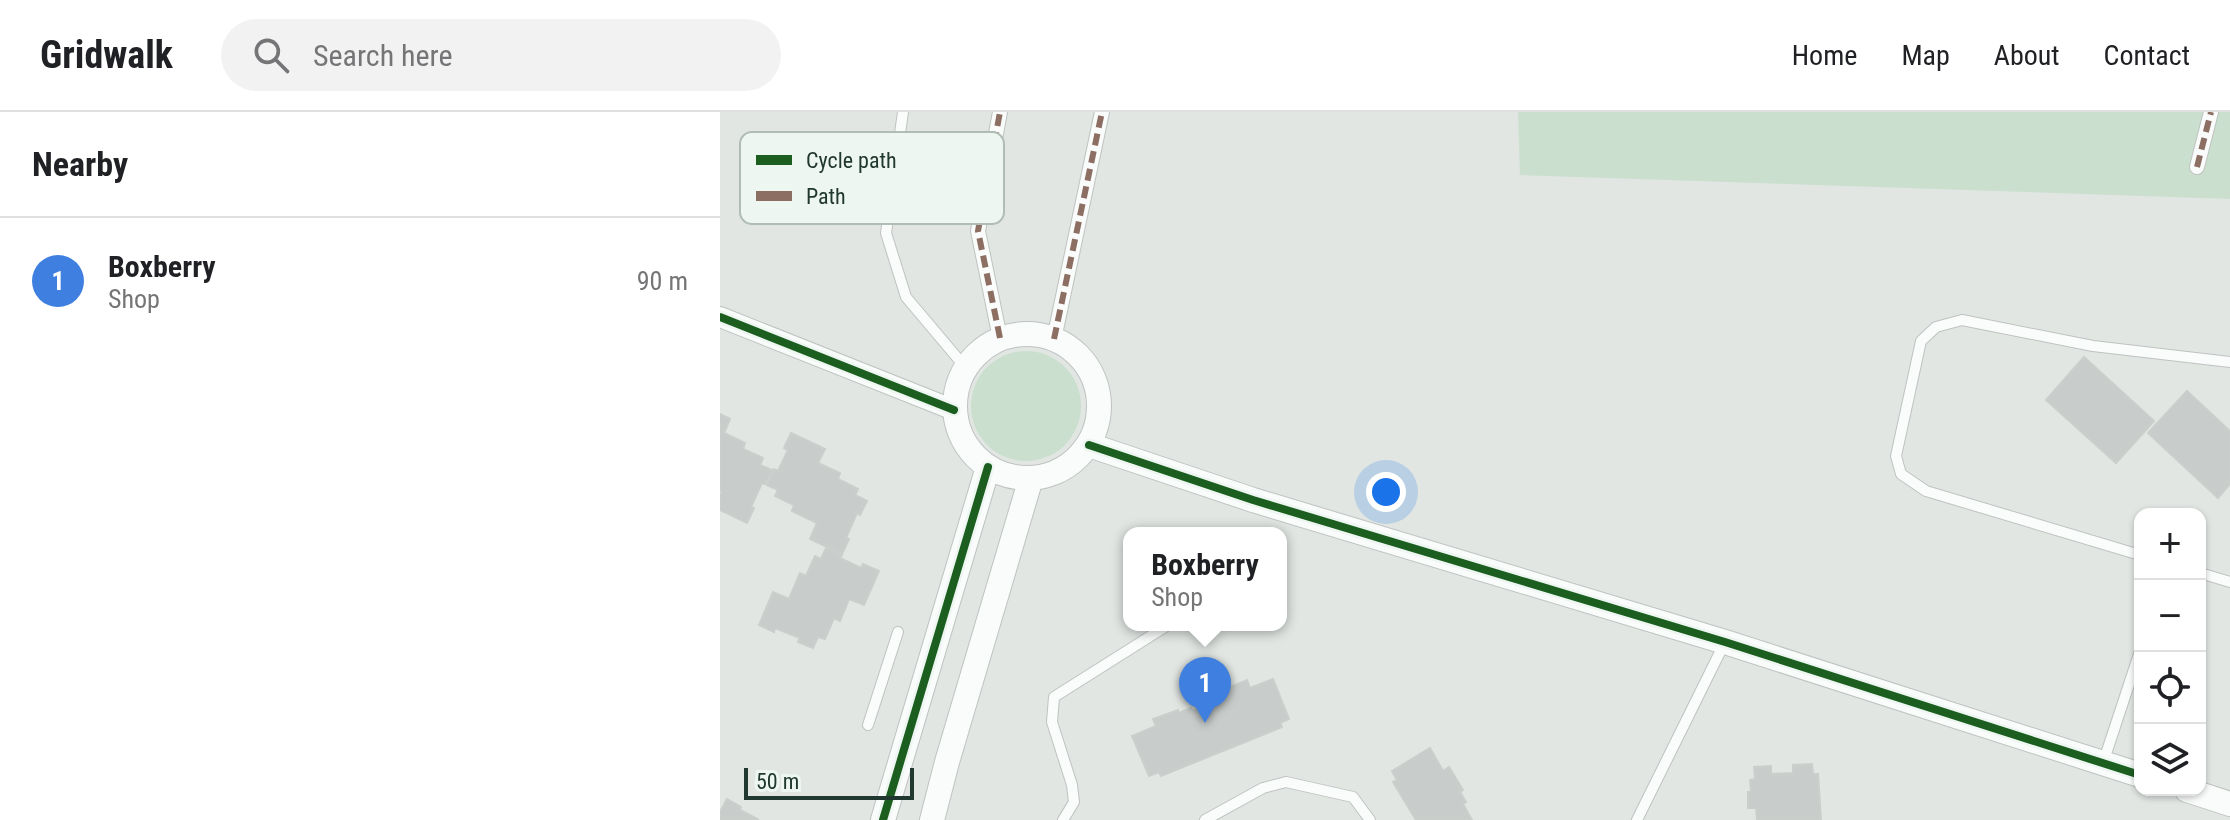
<!DOCTYPE html>
<html lang="en">
<head>
<meta charset="utf-8">
<style>
  :root { --surface:#fff; --page:#f2f2f2; --text:#202124; --muted:#757577; --line:#e0e0e0; --accent:#7c3aed }
  body { margin:0; font-family:"Roboto Condensed",sans-serif; background:var(--page); color:var(--text) }
  .controls { position:absolute; right:24px; bottom:24px; display:grid; overflow:hidden; border-radius:16px; box-shadow:0 2px 6px #0004 }
  .controls button { width:72px; height:72px; display:grid; place-items:center; padding:0; border:0; border-bottom:2px solid var(--line); background:var(--surface); color:var(--text); font:40px sans-serif }
  .scale { position:absolute; left:24px; bottom:20px; width:170px; box-sizing:border-box; padding-left:8px; border:4px solid #20382f; border-top:0; font-size:22px; line-height:28px; white-space:nowrap; color:#20382f; -webkit-text-stroke:6px #eef6f1; paint-order:stroke }
  .you { position:absolute; left:666px; top:380px; width:28px; height:28px; margin:-20px; border:6px solid #fff; border-radius:50%; background:#1a73e8; box-shadow:0 0 0 12px #1a73e833 }
  .badge { display:grid; place-items:center; width:52px; height:52px; border-radius:50%; background:var(--accent); color:#fff; font-size:26px; font-weight:700 }
  .pin { position:absolute; translate:-50% -66px; filter:drop-shadow(0 2px 4px #0008) }
  .pin::after { content:''; position:absolute; top:42px; width:28px; height:24px; background:inherit; clip-path:polygon(0 0,100% 0,50% 100%) }
  .popup { position:absolute; left:403px; top:415px; width:164px; height:104px; box-sizing:border-box; display:grid; place-content:center; border-radius:16px; background:var(--surface); filter:drop-shadow(0 2px 6px #0005); font-size:26px; white-space:nowrap; color:var(--muted) }
  .popup b { font-size:30px; color:var(--text) }
  .popup::after { content:''; position:absolute; left:50%; top:100%; margin-left:-16px; border:16px solid transparent; border-top-color:var(--surface) }
  .list { margin:0; padding:0; list-style:none }
  h2 { display:flex; justify-content:space-between; align-items:center; height:104px; margin:0; padding:0 32px; font-size:34px }
  h2 small { font-size:26px; font-weight:400; color:var(--muted) }
  .list li { display:grid; grid-template-columns:52px 1fr auto; gap:24px; align-items:center; box-sizing:border-box; height:128px; padding:0 32px; border-top:2px solid var(--line) }
  .list b { display:block; font-size:30px; white-space:nowrap }
  .list p { margin:0; font-size:26px; white-space:nowrap; color:var(--muted) }
  .list em { font-size:26px; font-style:normal; color:var(--muted) }
  .icon { flex:none; width:44px; height:44px; fill:none; stroke:currentColor; stroke-width:2; stroke-linecap:round; stroke-linejoin:round }
  .map { position:relative; flex:none; width:1510px; height:708px; overflow:hidden }
  header { display:flex; align-items:center; gap:48px; box-sizing:border-box; height:112px; padding:0 40px; background:var(--surface); border-bottom:2px solid var(--line) }
  header strong { font-size:38px }
  nav { display:flex; gap:44px; margin-inline-start:auto; font-size:28px }
  .search { width:560px; height:72px; background:var(--page); display:flex; align-items:center; gap:20px; box-sizing:border-box; padding:0 28px; border-radius:44px; color:var(--muted); font-size:30px }
  main { display:flex }
  aside { flex:1; background:var(--surface) }
  .map>svg:first-child { display:block }
  .green { fill:#cadfce }
  .building { fill:#c8cdcb; stroke:#cacfcc; stroke-width:2 }
  .lines { fill:none; stroke-linecap:round; stroke-linejoin:round }
  .service-casing { stroke:#bec3c0; stroke-width:12 }
  .pedestrian-casing { stroke:#bec3c0; stroke-width:16 }
  .minor-casing { stroke:#bec3c0; stroke-width:22 }
  .tertiary-casing { stroke:#bec3c0; stroke-width:26 }
  .service { stroke:#fafbfb; stroke-width:10 }
  .pedestrian { stroke:#fafbfb; stroke-width:14 }
  .minor { stroke:#fafbfb; stroke-width:20 }
  .tertiary { stroke:#fafbfb; stroke-width:24 }
  .quiet { stroke:#8d6e63; stroke-width:6; stroke-dasharray:12 6; stroke-linecap:butt }
  .cycleway-casing { stroke:#eef6f1; stroke-width:13 }
  .cycleway { stroke:#1b5e20; stroke-width:8 }
  .key { fill:#eef6f1; stroke:#b0bdb7; stroke-width:2 }
  .key-label { font-size:22px; fill:#20382f }
</style>
</head>
<body>
<header>
<strong>Gridwalk</strong>
<div class="search"><svg class="icon" aria-label="search" viewBox="0 0 24 24"><circle cx="10" cy="10" r="6"/><path d="M15 15l6 6"/></svg>Search here</div>
<nav><a>Home</a><a>Map</a><a>About</a><a>Contact</a></nav>
</header>
<main>
<aside>
<h2>Nearby<small></small></h2>
<ul class="list">
<li><span class="badge" style="background:#3f7fe0">1</span><div><b>Boxberry</b><p>Shop</p></div><em>90 m</em></li>
</ul>
</aside>
<div class="map">
<svg width="1510" height="708" viewBox="0 0 1510 708">
  <rect width="100%" height="100%" fill="#e1e6e3"/>
  <!-- green -->
  <g class="green">
    <path d="M798 0H1510V87L800 63Z"/>
    <circle cx="306" cy="294" r="55"/>
  </g>
  <!-- building -->
  <g class="building">
    <path d="M1364 245 1434 309 1396 351 1326 288Z"/>
    <path d="M1467 279 1510 319V372L1498 386 1428 321Z"/>
    <path d="M0 302 10 307 4 321 25 331 23 337 43 346 40 353 52 358 45 372 42 371 31 395 34 396 27 411 0 398V385L2 380 0 379Z"/>
    <path d="M71 321 105 337 98 351 120 361 118 367 138 377 135 383 147 389 140 403 137 401 126 426 129 427 122 442 90 427 97 411 72 399 74 393 55 384 58 378 47 373 54 357 58 359 68 338 64 336Z"/>
    <path d="M106 436 122 443 120 446 141 456 143 452 159 459 144 493 129 487 120 509 114 506 105 527 98 525 93 536 78 530 80 526 55 516 54 520 39 513 53 480 69 487 80 461 86 464 95 444 101 447Z"/>
    <path d="M553 567 569 607 560 611 562 615 441 664 439 660 429 664 412 624 436 614 433 607 458 598 459 601 471 596 473 599 491 592 489 588 502 583 501 579 527 568 530 576Z"/>
    <path d="M710 636 723 659 729 655 743 678 740 680 746 690 743 692 752 708H696L673 670 677 668 672 659Z"/>
    <path d="M1092 652 1093 662H1098L1101 708H1037L1036 696H1028V680H1031L1030 668 1035 667 1034 655 1051 654V662L1073 661V653Z"/>
    <path d="M7 687 21 695 20 698 39 708H0V700Z"/>
  </g>
  <g class="lines">
    <!-- service casing -->
    <g class="service-casing">
      <g id="service">
        <path d="M183 0 166 121 186 185 245 255"/>
        <path d="M1420 443 1206 379 1181 362 1176 344 1201 229 1216 215 1242 208 1373 234 1510 250"/>
        <path d="M1480 461 1510 470"/>
        <path d="M148 613 178 520"/>
        <path d="M1383 651 1420 539"/>
        <path d="M343 708 354 690 352 673 332 610 334 585 448 513"/>
        <path d="M485 708 543 676 566 670 633 685 650 708"/>
        <path d="M917 708 1005 530"/>
      </g>
    </g>
    <!-- pedestrian casing -->
    <g class="pedestrian-casing">
      <g id="pedestrian">
        <path d="M1477 55 1491 0"/>
        <path d="M280 226 258 119 280 0"/>
        <path d="M334 227 382 0"/>
      </g>
    </g>
    <!-- minor casing -->
    <g class="minor-casing">
      <path id="minor" d="M0 205 234 298"/>
    </g>
    <!-- tertiary casing -->
    <g class="tertiary-casing">
      <g id="tertiary">
        <circle cx="307" cy="294" r="72"/>
        <path d="M369 333 533 388 1005 530 1420 663"/>
        <path d="M1467 678 1510 692"/>
        <path d="M163 708 268 355"/>
        <path d="M212 708 227 650 311 366"/>
      </g>
    </g>
    <!-- service -->
    <use href="#service" class="service"/>
    <!-- pedestrian -->
    <use href="#pedestrian" class="pedestrian"/>
    <!-- minor -->
    <use href="#minor" class="minor"/>
    <!-- tertiary -->
    <use href="#tertiary" class="tertiary"/>
    <!-- quiet -->
    <g class="quiet">
      <path d="M1477 55 1491 0"/>
      <path d="M280 226 258 119 280 0"/>
      <path d="M334 227 382 0"/>
    </g>
    <!-- cycleway casing -->
    <g class="cycleway-casing">
      <g id="cycleway">
        <path d="M0 205 234 298"/>
        <path d="M369 333 533 388 1005 530 1420 663"/>
        <path d="M163 708 268 355"/>
      </g>
    </g>
    <!-- cycleway -->
    <use href="#cycleway" class="cycleway"/>
  </g>
  <!-- legend -->
  <rect x="20" y="20" width="264" height="92" rx="12" class="key"/>
  <rect x="36" y="43" width="36" height="10" fill="#1b5e20"/>
  <rect x="36" y="79" width="36" height="10" fill="#8d6e63"/>
  <g class="key-label">
    <text x="86" y="56">Cycle path</text>
    <text x="86" y="92">Path</text>
  </g>
</svg>
<div class="controls">
<button>+</button>
<button>−</button>
<button><svg class="icon" aria-label="locate" viewBox="0 0 24 24"><circle cx="12" cy="12" r="6"/><path d="M12 2v4M12 18v4M2 12h4M18 12h4"/></svg></button>
<button><svg class="icon" aria-label="layers" viewBox="0 0 24 24"><path d="M12 4l9 5-9 5-9-5zM3 14l9 5 9-5"/></svg></button>
</div>
<div class="scale">50 m</div>
<div class="you"></div>
<div class="pin badge" style="left:485px;top:611px;background:#3f7fe0">1</div>
<div class="popup"><b>Boxberry</b>Shop</div>
</div>
</main>
</body>
</html>
